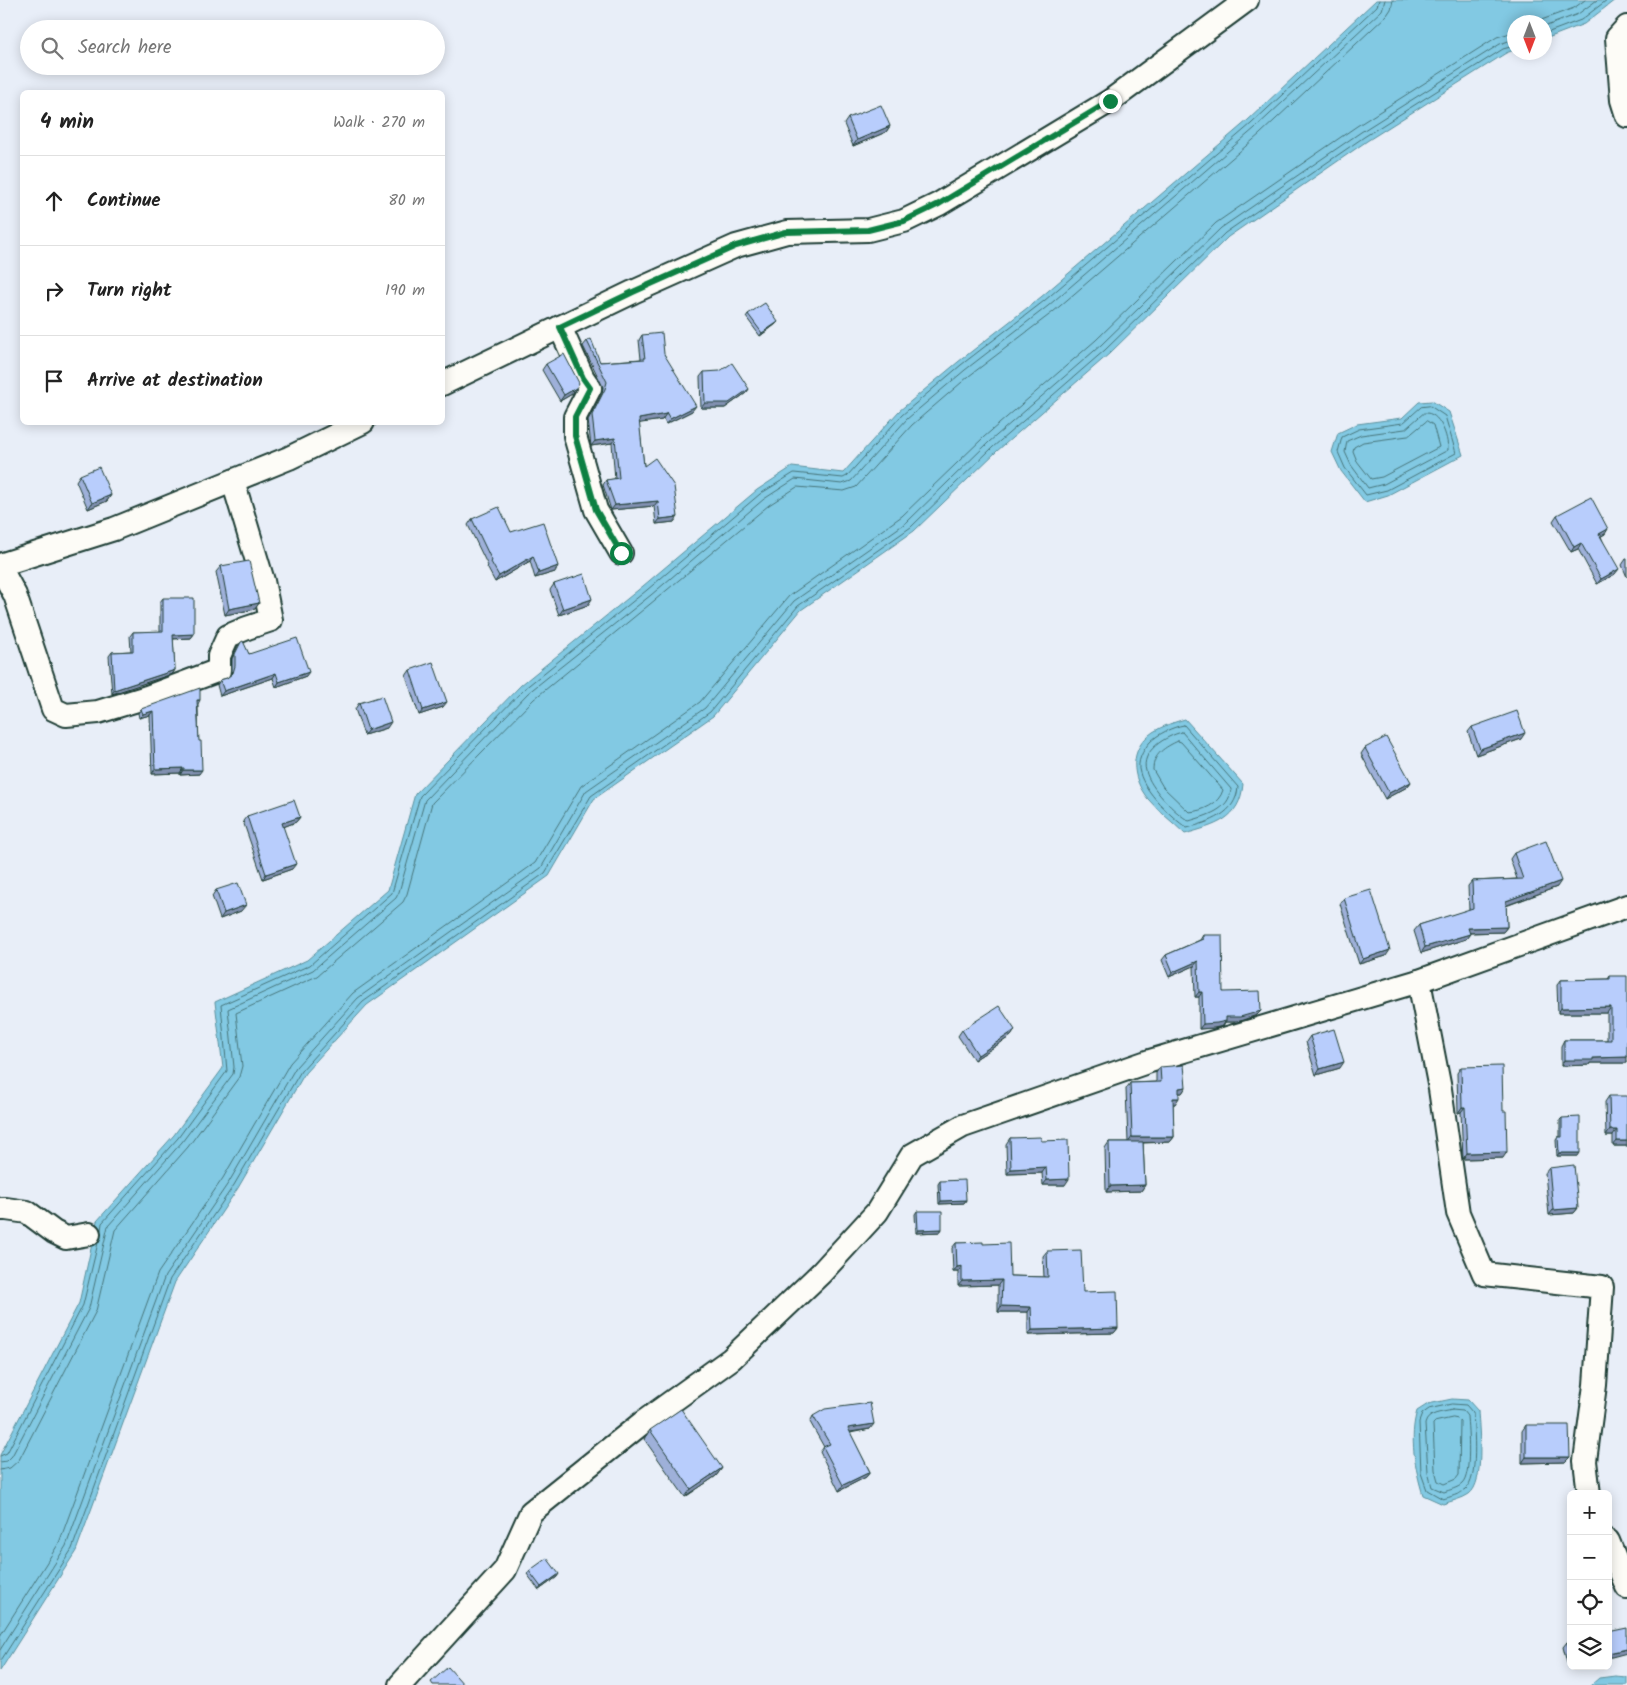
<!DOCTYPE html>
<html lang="en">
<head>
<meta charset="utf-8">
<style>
  :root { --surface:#fff; --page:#f2f2f2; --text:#222; --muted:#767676; --line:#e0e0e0 }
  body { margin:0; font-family:Kalam,sans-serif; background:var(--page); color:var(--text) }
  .controls { position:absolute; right:15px; bottom:15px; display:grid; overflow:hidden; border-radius:8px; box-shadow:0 2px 12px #0003 }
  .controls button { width:45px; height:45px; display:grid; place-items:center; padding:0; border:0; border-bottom:1px solid var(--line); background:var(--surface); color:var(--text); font:25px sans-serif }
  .compass { position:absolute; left:1507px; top:15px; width:45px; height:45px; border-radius:50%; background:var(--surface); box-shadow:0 2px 12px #0003; rotate:180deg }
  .stop { position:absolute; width:15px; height:15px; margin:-11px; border:4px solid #0b8043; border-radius:50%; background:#fff }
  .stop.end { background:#0b8043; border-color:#fff; box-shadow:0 1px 5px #0008 }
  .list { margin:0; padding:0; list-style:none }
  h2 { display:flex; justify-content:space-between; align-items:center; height:65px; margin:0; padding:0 20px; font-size:21px }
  h2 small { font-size:16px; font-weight:400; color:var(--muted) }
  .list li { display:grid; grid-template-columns:32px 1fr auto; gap:15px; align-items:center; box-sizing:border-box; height:90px; padding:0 20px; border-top:1px solid var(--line) }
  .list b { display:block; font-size:19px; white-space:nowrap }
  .list em { font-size:16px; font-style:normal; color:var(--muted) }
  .icon { flex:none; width:28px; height:28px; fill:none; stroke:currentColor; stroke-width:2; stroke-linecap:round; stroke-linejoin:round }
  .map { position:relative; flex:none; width:1627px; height:1685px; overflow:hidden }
  .search { position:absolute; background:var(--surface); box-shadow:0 2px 12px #0003; left:20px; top:20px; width:425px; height:55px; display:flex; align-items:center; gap:12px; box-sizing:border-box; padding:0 18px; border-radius:28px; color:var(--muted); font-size:19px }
  .panel { position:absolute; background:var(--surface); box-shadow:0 2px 12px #0003; left:20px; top:90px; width:425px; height:335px; border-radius:8px }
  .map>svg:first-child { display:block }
  .water { fill:#82c9e3; stroke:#5a919d }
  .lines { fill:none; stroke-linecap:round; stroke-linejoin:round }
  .shore { stroke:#47757a; stroke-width:1 }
  .street-casing { stroke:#1f3d34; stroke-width:26 }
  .street { stroke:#fdfcf7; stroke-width:22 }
  .wall { fill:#9eb0d9; stroke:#1f3d34 }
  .shaded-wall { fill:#8190b0; stroke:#1f3d34 }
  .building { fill:#b8cdfc; stroke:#1f3d34 }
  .route { stroke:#0b8043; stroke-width:6 }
</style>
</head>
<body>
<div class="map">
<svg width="1627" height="1685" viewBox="0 0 1627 1685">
  <rect width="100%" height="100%" fill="#e8eef8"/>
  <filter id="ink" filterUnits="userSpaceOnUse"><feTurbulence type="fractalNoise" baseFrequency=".02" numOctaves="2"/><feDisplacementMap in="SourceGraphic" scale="10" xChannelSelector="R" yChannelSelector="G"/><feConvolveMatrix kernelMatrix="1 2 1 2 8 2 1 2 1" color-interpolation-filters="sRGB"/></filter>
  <g filter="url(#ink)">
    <!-- water -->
    <g class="water">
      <path d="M1376 0H1615L1584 24 1545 39 1544 22H1514V50L1506 53 1367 141 1228 237 1109 354 997 451 914 531 801 610 713 716 594 799 549 876 367 1005 305 1073 238 1188 175 1282 76 1551 0 1671V1455L79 1303 97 1221 174 1135 223 1068 215 1002 307 960 388 890 415 794 521 685 643 586 757 490 792 467 843 473 899 411 958 362 1041 297 1248 120Z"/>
      <path d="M1432 401 1449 412 1463 455 1388 495 1365 502 1341 471 1332 452 1338 433 1357 424 1402 418 1419 402Z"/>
      <path d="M1185 719 1243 784C1240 820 1215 825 1185 834 1173 822 1159 812 1148 799 1131 778 1128 749 1153 732 1162 726 1175 722 1185 719Z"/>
      <path d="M1452 1399 1468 1400 1478 1411C1479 1429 1485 1483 1469 1494 1462 1499 1451 1501 1443 1504L1423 1495C1415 1469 1409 1437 1417 1411L1428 1404Z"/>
      <path d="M1615 1676 1627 1677V1685H1591L1599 1678Z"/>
    </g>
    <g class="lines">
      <!-- shore -->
      <g class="shore">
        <path d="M1536 22 1574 8 1585 0"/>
        <path d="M1544 27 1578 14 1597 0"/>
        <path d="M1544 34 1581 20 1607 0"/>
        <path d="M1430 406 1445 416 1456 453 1387 490 1366 495 1345 468 1338 452 1342 437 1359 429 1403 423 1421 407Z"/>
        <path d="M1424 413C1440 411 1448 437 1448 450L1384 484 1368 488 1351 465 1345 452 1347 441 1361 435 1405 429Z"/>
        <path d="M1427 421 1433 425 1439 447 1382 477 1371 479 1357 461 1353 451 1354 447 1363 442 1408 436Z"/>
        <path d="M1184 725 1238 787C1236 814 1210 822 1187 828 1171 817 1145 792 1140 773 1136 762 1143 750 1150 742 1158 734 1172 727 1184 725Z"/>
        <path d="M1182 732 1231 789C1230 810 1206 816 1189 821 1175 813 1150 788 1146 771 1140 751 1166 736 1182 732Z"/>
        <path d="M1178 741 1181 742 1223 790C1219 804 1203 811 1189 812L1163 787 1153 770C1153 754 1165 747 1178 741Z"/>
        <path d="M101 1230 102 1223 178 1138 227 1071 221 1005 310 965 392 893 420 796 524 689 647 590 760 494 794 473 843 478 847 476 902 415 961 365 1044 301 1251 124 1377 6 1379 0"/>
        <path d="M1452 1404 1466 1405 1473 1413C1474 1429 1479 1480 1465 1490 1460 1494 1450 1497 1443 1499L1427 1490 1421 1473 1419 1422 1422 1414 1429 1409Z"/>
        <path d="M1452 1410 1463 1411 1467 1416C1468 1430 1472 1475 1462 1484 1458 1488 1449 1490 1444 1492L1432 1487 1428 1472 1425 1424C1428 1412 1442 1413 1452 1410Z"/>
        <path d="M1453 1418 1458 1419 1460 1421 1459 1475 1456 1479 1444 1484 1438 1481 1435 1470 1433 1424 1435 1422Z"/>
        <path d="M0 1456 7 1453 83 1305 98 1243"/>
        <path d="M0 1462 7 1461 12 1456 89 1308 108 1226 182 1142 233 1074 234 1067 228 1009 313 970 396 898 399 892 425 800 528 693 651 595 764 499 795 479 842 484 851 481 907 419 965 370 1048 306 1255 128 1382 10 1385 0"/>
        <path d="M0 1470 10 1468 19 1460 96 1311 115 1230 188 1147 239 1077 242 1066 236 1013 317 976 403 902 407 894 432 803 534 699 655 600 769 505 797 487 844 491 856 487 912 425 969 376 1053 312 1260 134 1387 15 1391 9 1393 0"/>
        <path d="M0 1636 59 1543 158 1273 223 1178 290 1063 353 993 535 863 581 786 700 702 789 596 902 516 984 437 1096 340 1216 223 1357 126 1497 37 1514 32"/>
        <path d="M0 1650 66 1546 165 1276 229 1182 296 1067 358 998 541 868 586 791 705 708 794 601 907 522 989 442 1101 345 1221 228 1361 132 1500 44 1514 39"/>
        <path d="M0 1662 72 1549 170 1279 234 1185 301 1071 363 1002 545 873 591 796 710 712 798 606 911 527 993 447 1105 350 1225 233 1364 137 1503 49 1514 46"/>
      </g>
      <!-- street casing -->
      <g class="street-casing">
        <g id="street">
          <path d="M1627 27 1617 38 1622 100 1627 116"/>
          <path d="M560 327 583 378 590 388 575 417V436L596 510 621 553"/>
          <path d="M442 384 633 292 736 246 787 232 868 230 904 221 939 204 1110 101 1247 0"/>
          <path d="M0 565 114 529 289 458 363 422"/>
          <path d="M0 567 15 595 53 709 66 715 98 712 147 697 219 670V656L228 636 247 628 271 620 263 581 233 481"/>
          <path d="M1419 981 1440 1089 1458 1213 1484 1274 1602 1287 1595 1385 1585 1461 1589 1494"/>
          <path d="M0 1209H6L27 1212 54 1232 66 1238 89 1234"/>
          <path d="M1608 1541 1627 1587"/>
          <path d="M400 1685 505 1570 531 1512 642 1423 731 1359 821 1273 877 1212 912 1155 963 1126 1150 1061 1419 981 1627 906"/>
        </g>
      </g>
      <!-- street -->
      <use href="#street" class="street"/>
    </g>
    <!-- wall -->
    <g class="wall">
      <path d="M848 118 890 126 886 132 853 146 844 124Z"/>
      <path d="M748 314 778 322 776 324 760 336 746 317Z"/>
      <path d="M642 335 664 354 692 411 666 424 663 419 662 420 639 423 644 466 674 522 656 524 654 506 611 510 603 485 606 480 615 479 612 443 591 446 588 420 602 394 603 387 583 346 587 341 600 362 641 359 639 340Z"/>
      <path d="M546 364 572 394 560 401 542 370Z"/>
      <path d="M704 372 749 389 746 393 725 408H701L700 377Z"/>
      <path d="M80 475 111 495 107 501 88 509 76 481Z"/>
      <path d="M1557 515 1605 534 1601 536 1615 574 1597 584 1578 549 1571 552 1553 521Z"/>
      <path d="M472 519 511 532 555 572 535 578 530 561 495 582 487 567 488 566 468 525Z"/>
      <path d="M1626 559H1627V577L1622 565Z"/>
      <path d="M221 566 259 603 255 609 225 615 216 572Z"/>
      <path d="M554 584 588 605 559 615 550 590Z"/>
      <path d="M163 598 194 634 191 638 173 639 175 670 172 674 112 694 109 656 112 652 131 651 130 636 133 632H160V602Z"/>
      <path d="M241 642 249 654 306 676 276 687 273 678 220 696 217 685 220 680 227 678 231 675 232 670V659L238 646Z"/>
      <path d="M410 670 443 707 419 715 406 676Z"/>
      <path d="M200 700 198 704 199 774 180 775V773L152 774 150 715 139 718 138 713 141 709Z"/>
      <path d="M359 703 387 728 364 735 355 709Z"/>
      <path d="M1472 727 1521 739 1476 755 1468 732Z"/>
      <path d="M1365 748 1411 782 1407 787 1385 799 1361 754Z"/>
      <path d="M247 816 300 817 296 822 283 827 292 869 263 879 243 821Z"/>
      <path d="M1514 853 1557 887 1506 906 1507 927 1503 932 1470 933 1466 939 1421 953 1414 931 1419 925 1469 910 1468 886 1472 881 1517 879 1510 859Z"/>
      <path d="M216 890 241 911 220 919 212 896Z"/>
      <path d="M1344 898 1386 956 1359 964 1340 904Z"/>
      <path d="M1203 935 1223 992 1261 1011 1257 1015 1237 1022H1225L1223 1026 1214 1028 1199 1029V997H1195L1194 966 1169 977 1162 960 1166 955 1200 940Z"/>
      <path d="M1610 976 1627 1063H1590L1589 1065 1561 1066V1046L1564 1040H1607V1013H1558L1557 985 1561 980 1608 979Z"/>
      <path d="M962 1030H1015L1011 1036 974 1060 958 1036Z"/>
      <path d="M1310 1036 1340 1068 1316 1075 1306 1042Z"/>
      <path d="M1160 1067 1186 1087 1182 1093H1179L1175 1104H1173L1174 1137 1170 1142 1143 1143 1145 1185 1141 1191 1106 1192 1105 1148 1109 1142H1128L1126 1089 1130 1083 1156 1082V1073Z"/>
      <path d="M1461 1067 1503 1158 1463 1159 1461 1112 1458 1113 1457 1073Z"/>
      <path d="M1609 1096 1627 1146H1613V1136H1606L1605 1102Z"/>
      <path d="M1562 1118 1578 1156H1557L1556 1140 1558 1137H1560V1120Z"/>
      <path d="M1010 1138 1041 1141 1065 1185H1043L1042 1173 1007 1174 1006 1144Z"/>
      <path d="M1549 1168 1578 1208 1574 1213 1549 1215 1545 1173Z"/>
      <path d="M940 1181 966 1200 964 1203 939 1204 938 1184Z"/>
      <path d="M917 1211 942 1229 940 1232 916 1233 915 1214Z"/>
      <path d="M956 1243 983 1244 1010 1276 1044 1277 1043 1256 1047 1251 1083 1292 1118 1328 1114 1333 1028 1335V1312H998V1285L958 1286V1272H953L952 1248Z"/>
      <path d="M813 1416 870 1429 850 1433 870 1472 866 1477 839 1491 820 1452 824 1447 810 1422Z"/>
      <path d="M1526 1425 1565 1462 1522 1463V1431Z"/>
      <path d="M650 1430 722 1468 716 1476 685 1497 644 1439Z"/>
      <path d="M529 1571 557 1577 539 1590 527 1574Z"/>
      <path d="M1571 1641V1666L1568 1667 1563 1647 1567 1642Z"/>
    </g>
    <!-- shaded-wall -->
    <g class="shaded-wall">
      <path d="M890 126 886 132 853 146 857 140Z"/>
      <path d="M778 322 776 324 760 336 762 333Z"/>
      <path d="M576 388 572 394 560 401 564 395Z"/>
      <path d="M749 389 746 393 725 408H701L705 403Z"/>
      <path d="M696 406 692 411 666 424 670 419Z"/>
      <path d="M666 414 662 420 635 424 639 419Z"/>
      <path d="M615 438 612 443 591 446 595 441Z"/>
      <path d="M111 495 107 501 88 509 92 503Z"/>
      <path d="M658 501 654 506 611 510 615 505Z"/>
      <path d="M678 517 674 522 656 524 660 519Z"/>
      <path d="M1608 529 1605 534 1596 539 1599 534Z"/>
      <path d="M1581 543 1578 549 1571 552 1574 547Z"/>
      <path d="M533 556 530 561 495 582 499 576Z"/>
      <path d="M558 566 555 572 535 578 539 573Z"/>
      <path d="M1619 569 1615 574 1597 584 1601 579Z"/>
      <path d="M592 599 588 605 559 615 563 609Z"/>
      <path d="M259 603 255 609 225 615 229 609Z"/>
      <path d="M194 634 191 638 170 639 173 635Z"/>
      <path d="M175 670 172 674 112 694 114 690Z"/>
      <path d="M309 672 306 676 276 687 279 682Z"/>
      <path d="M276 673 273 678 220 696 224 691Z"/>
      <path d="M447 702 443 707 419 715 423 710Z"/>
      <path d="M153 711 150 715 139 718 143 714Z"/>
      <path d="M391 722 387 728 364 735 368 730Z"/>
      <path d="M1525 733 1521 739 1476 755 1480 749Z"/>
      <path d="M183 768 180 773 152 774 155 769Z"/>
      <path d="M183 770H202L199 774 180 775Z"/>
      <path d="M1411 782 1407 787 1385 799 1389 793Z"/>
      <path d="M300 817 296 822 278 829 282 823Z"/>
      <path d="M296 864 292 869 263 879 266 874Z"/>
      <path d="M1561 881 1557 887 1502 907 1506 901Z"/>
      <path d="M246 905 241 911 220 919 224 913Z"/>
      <path d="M1507 927 1503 932 1464 933 1468 928Z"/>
      <path d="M1470 934 1466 939 1421 953 1425 947Z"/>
      <path d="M1390 950 1386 956 1359 964 1363 959Z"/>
      <path d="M1198 961 1194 966 1169 977 1173 972Z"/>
      <path d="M1199 992H1202L1199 997H1195Z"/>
      <path d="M1611 1007 1607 1013H1558L1561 1008Z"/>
      <path d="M1261 1011 1257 1015 1237 1022H1225L1223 1026 1214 1028 1199 1029 1203 1024 1226 1017Z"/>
      <path d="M1015 1030 1011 1036 974 1060 978 1055Z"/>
      <path d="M1627 1057V1063H1590L1589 1065 1561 1066 1564 1060 1593 1058Z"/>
      <path d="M1344 1062 1340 1068 1316 1075 1320 1069Z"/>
      <path d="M1186 1087 1182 1093H1175L1179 1088Z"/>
      <path d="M1173 1098H1179L1175 1104H1169Z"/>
      <path d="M1462 1107H1465L1461 1112 1458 1113Z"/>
      <path d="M1610 1130H1617L1613 1136H1606Z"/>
      <path d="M1132 1137H1174L1170 1142 1128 1143Z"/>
      <path d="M1617 1141H1627V1146H1613Z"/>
      <path d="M1507 1152 1503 1158 1463 1159 1467 1153Z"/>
      <path d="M1559 1153H1580L1578 1156H1557Z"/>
      <path d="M1046 1167 1042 1173 1007 1174 1011 1169Z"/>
      <path d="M1069 1179 1065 1185H1043L1047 1180Z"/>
      <path d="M1145 1185 1141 1191 1106 1192 1110 1186Z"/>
      <path d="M966 1200 964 1203 939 1204 941 1201Z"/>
      <path d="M1578 1208 1574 1213 1549 1215 1553 1210Z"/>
      <path d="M942 1229 940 1232 916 1233 918 1230Z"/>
      <path d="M962 1266 958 1272H953L957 1267Z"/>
      <path d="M1002 1280 998 1285 958 1286 962 1281Z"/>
      <path d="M1001 1306 1031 1307 1028 1312H998Z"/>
      <path d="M1118 1328 1114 1333 1028 1335 1032 1330Z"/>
      <path d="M874 1424 870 1429 844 1433 848 1428Z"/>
      <path d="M1526 1457H1570L1565 1462 1522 1463Z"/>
      <path d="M722 1468 716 1476 685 1497 691 1489Z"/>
      <path d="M870 1472 866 1477 839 1491 843 1485Z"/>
      <path d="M559 1574 557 1577 539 1590 541 1587Z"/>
      <path d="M1627 1649V1653L1608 1658V1653Z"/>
    </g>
    <!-- building -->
    <g class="building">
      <path d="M881 105 890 126 857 140 848 118Z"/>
      <path d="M765 303 778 322 762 333 748 314Z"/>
      <path d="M662 333 664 354 696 406 670 419 666 412V414L639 419 644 466 655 458 674 486 678 517 660 519 658 501 615 505 606 480 619 478 615 438 595 441 592 415 605 389 607 382 587 341 591 339 600 362 645 359 642 335Z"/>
      <path d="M564 354 579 383 576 388 564 395 546 364Z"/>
      <path d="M732 363 749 389 729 403H705L704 372 720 371Z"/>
      <path d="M99 467 111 495 92 503 80 475Z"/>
      <path d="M1591 497 1608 529 1599 534 1619 569 1601 579 1581 543 1574 547 1557 515Z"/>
      <path d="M499 507 511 532 543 522 558 566 539 573 533 556 499 576 491 562 492 561 472 519Z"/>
      <path d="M249 561 259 603 229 609 221 566Z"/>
      <path d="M584 574 592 599 563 609 554 584Z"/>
      <path d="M163 598H194V634L173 635 175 670 114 690 112 652 133 651V632L163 631Z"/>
      <path d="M297 638 309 672 279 682 276 673 224 691 220 680 227 678 233 673 235 666V654L241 642 243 641 249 654Z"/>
      <path d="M433 662 447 702 423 710 410 670Z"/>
      <path d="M200 688V700H197L199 741H201L202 770H183V768L155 769 153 711 143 714 141 709Z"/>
      <path d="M382 696 391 722 368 730 359 703Z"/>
      <path d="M1517 711 1525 733 1480 749 1472 727Z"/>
      <path d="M1386 737 1411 782 1389 793 1365 748Z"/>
      <path d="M294 800 300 817 282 823 296 864 266 874 247 816Z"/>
      <path d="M1546 841 1561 881 1506 901 1507 927 1468 928 1470 934 1425 947 1419 925 1473 908 1472 881 1523 879 1514 853Z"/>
      <path d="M238 883 246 905 224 913 216 890Z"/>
      <path d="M1371 890 1390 950 1363 959 1344 898Z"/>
      <path d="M1203 935H1222L1223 992 1260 991 1261 1011 1240 1017H1226V1021L1217 1023 1203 1024 1202 992H1199L1198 961 1173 972 1166 955 1203 939Z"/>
      <path d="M1610 976H1627V1057L1593 1058V1060H1564V1040H1611V1007L1561 1008V980L1610 979Z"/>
      <path d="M999 1006 1015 1030 978 1055 962 1030Z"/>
      <path d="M1334 1029 1344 1062 1320 1069 1310 1036Z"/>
      <path d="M1184 1065 1186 1087 1179 1088V1098H1173L1174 1137H1132L1130 1083 1161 1082 1160 1067Z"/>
      <path d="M1502 1066 1503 1111H1506L1507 1152 1467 1153 1465 1107H1462L1461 1067Z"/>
      <path d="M1609 1096H1627V1141H1617V1130H1610Z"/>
      <path d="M1580 1117V1153H1559L1558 1137H1562V1118Z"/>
      <path d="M1041 1137V1141L1068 1140 1069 1179 1047 1180 1046 1167 1011 1169 1010 1138Z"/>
      <path d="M1109 1142H1143L1145 1185 1110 1186Z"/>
      <path d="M1574 1165 1578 1208 1553 1210 1549 1168Z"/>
      <path d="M965 1180 966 1200 941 1201 940 1181Z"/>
      <path d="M917 1211H942V1229L918 1230Z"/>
      <path d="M983 1242V1244L1009 1243 1010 1276 1048 1277 1047 1251 1081 1250 1083 1292 1117 1291 1118 1328 1032 1330 1031 1307 1001 1306 1002 1280 962 1281V1266L957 1267 956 1243Z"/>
      <path d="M870 1403 874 1424 848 1428 870 1472 843 1485 823 1447 830 1444 813 1416 825 1409Z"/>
      <path d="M681 1409 722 1468 691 1489 650 1430Z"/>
      <path d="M1526 1425H1569L1570 1457H1526Z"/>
      <path d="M547 1558 559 1574 541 1587 529 1571Z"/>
      <path d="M1627 1628V1649L1608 1653V1632Z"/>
      <path d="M1571 1641V1657L1567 1642Z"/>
      <path d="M448 1667 464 1685H433L431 1682Z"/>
    </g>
  </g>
  <g class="lines" filter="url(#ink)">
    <!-- route -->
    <path class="route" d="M621 553 596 510 575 436V417L590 388 583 378 560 327 633 292 736 246 786 232 868 230 904 221 939 204 1110 101"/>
  </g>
</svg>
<div class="controls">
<button>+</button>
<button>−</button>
<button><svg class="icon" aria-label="locate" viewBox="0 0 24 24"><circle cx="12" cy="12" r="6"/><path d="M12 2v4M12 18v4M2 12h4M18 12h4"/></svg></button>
<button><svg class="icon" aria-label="layers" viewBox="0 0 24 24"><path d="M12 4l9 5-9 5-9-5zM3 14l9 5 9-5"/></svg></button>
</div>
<svg class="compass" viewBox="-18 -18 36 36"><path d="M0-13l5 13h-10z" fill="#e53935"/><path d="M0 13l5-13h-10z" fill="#767676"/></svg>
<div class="stop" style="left:621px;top:553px"></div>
<div class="stop end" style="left:1110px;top:101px"></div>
<div class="search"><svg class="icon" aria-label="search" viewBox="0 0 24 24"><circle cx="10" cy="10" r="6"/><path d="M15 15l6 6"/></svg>Search here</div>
<section class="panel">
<h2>4 min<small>Walk · 270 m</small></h2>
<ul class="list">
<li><svg class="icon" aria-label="ahead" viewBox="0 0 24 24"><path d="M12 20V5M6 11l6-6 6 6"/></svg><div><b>Continue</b></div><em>80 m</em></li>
<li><svg class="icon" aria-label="right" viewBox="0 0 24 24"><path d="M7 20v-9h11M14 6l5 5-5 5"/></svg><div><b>Turn right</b></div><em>190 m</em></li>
<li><svg class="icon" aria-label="arrive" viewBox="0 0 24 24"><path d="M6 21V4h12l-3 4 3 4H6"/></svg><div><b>Arrive at destination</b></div></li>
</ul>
</section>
</div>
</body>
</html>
